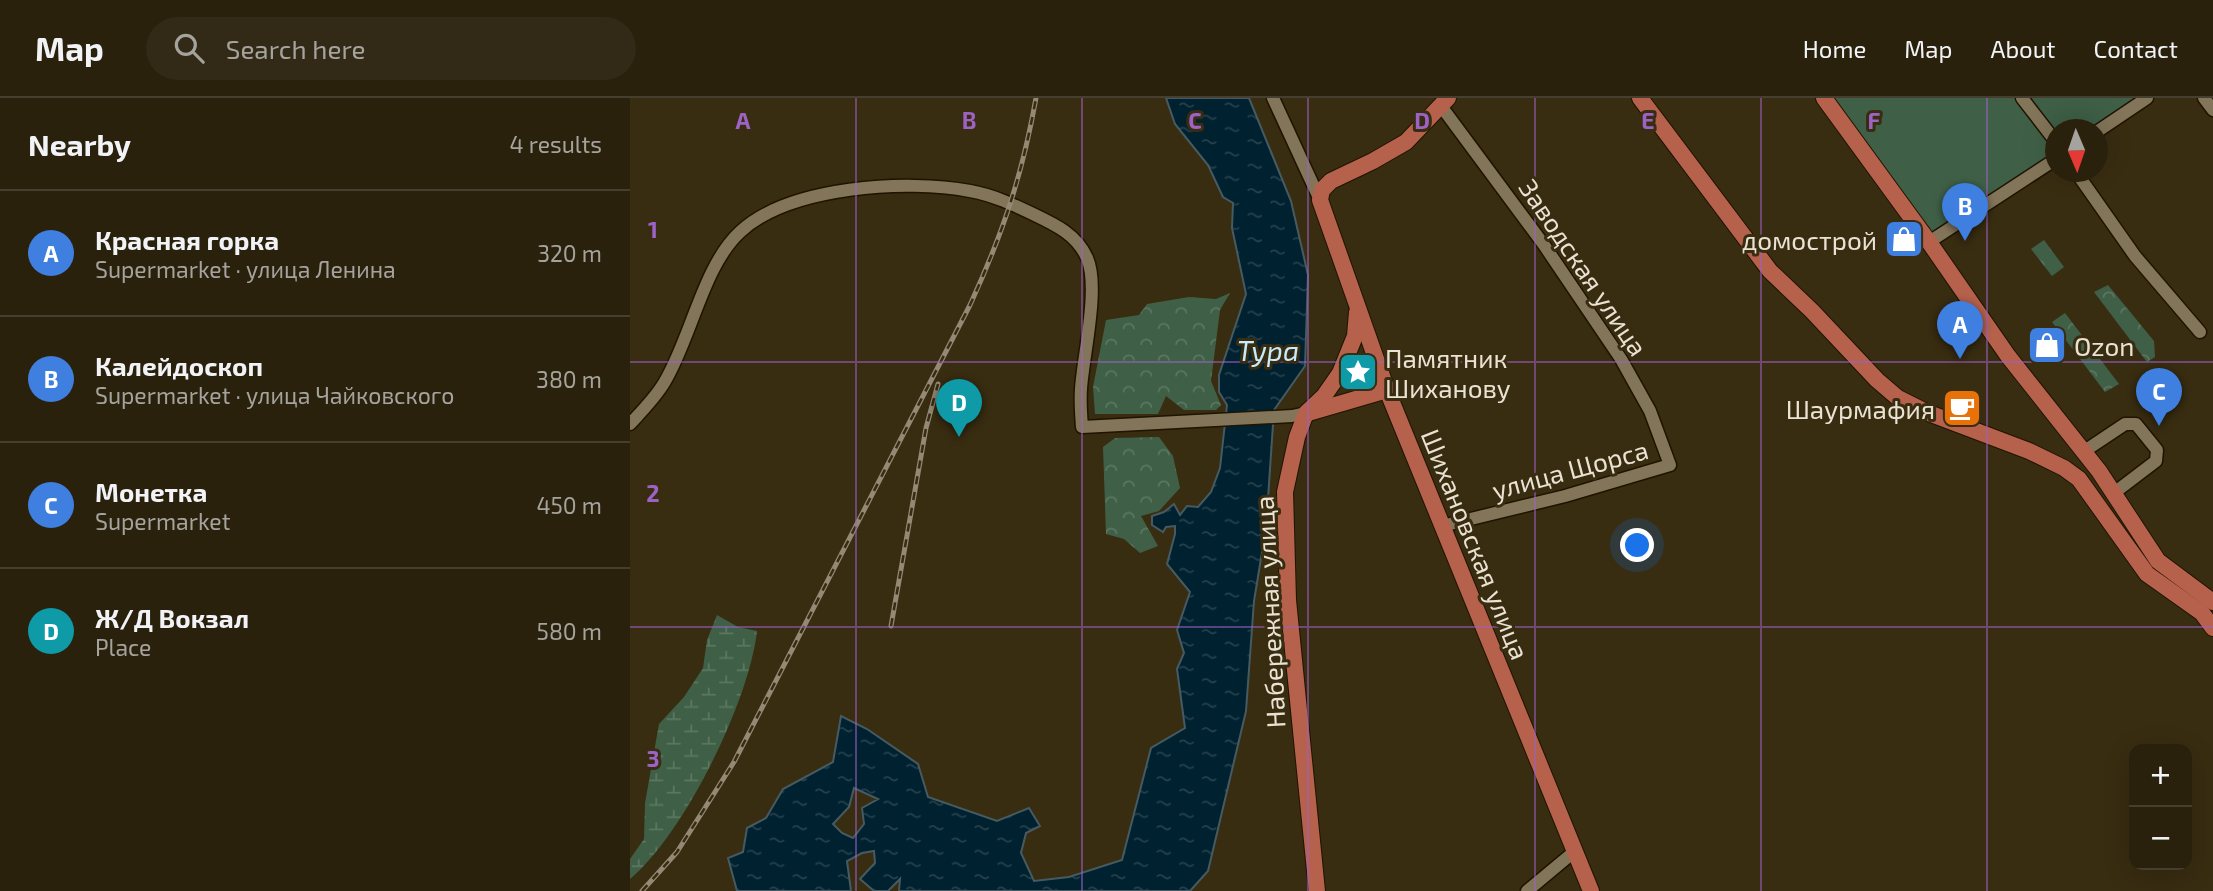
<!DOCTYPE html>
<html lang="en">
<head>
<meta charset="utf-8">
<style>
  :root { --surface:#2a210d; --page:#322916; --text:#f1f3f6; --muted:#a5a39d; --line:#463e2e; --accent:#2563eb }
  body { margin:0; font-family:"Exo 2",sans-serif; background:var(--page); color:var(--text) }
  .controls { position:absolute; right:21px; bottom:21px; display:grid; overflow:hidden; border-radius:14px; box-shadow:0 7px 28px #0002 }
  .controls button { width:63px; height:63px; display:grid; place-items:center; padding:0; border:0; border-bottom:2px solid var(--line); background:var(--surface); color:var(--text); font:35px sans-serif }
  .compass { position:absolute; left:1415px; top:21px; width:63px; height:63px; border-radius:50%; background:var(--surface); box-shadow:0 7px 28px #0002; rotate:178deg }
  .you { position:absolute; left:1008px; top:448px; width:24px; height:24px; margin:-18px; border:5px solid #fff; border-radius:50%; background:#1a73e8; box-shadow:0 0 0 10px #1a73e833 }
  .badge { display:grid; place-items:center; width:46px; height:46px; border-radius:50%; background:var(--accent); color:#fff; font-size:23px; font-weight:700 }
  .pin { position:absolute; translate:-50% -58px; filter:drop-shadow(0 2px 4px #0008) }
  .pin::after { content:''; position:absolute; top:37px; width:24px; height:21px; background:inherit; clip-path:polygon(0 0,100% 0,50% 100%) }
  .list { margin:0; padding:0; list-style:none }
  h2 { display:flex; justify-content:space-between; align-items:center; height:91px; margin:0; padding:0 28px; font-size:30px }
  h2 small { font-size:23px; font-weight:400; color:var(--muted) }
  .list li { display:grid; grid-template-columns:46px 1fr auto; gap:21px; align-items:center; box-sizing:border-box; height:126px; padding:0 28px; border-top:2px solid var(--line) }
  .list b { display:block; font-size:26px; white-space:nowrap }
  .list p { margin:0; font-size:23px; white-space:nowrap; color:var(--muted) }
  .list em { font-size:23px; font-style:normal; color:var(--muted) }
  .icon { flex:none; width:38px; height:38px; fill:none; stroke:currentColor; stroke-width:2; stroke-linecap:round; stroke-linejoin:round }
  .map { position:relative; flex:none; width:1583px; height:793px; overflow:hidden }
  header { display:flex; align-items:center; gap:42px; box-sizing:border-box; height:98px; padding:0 35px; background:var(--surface); border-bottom:2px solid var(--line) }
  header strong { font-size:33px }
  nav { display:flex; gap:38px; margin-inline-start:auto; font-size:24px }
  .search { width:490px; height:63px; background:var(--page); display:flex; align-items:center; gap:18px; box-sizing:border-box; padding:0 24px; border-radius:38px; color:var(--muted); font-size:26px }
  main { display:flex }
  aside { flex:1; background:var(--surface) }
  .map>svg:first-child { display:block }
  .forest { fill:url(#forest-crowns) }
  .wetland { fill:url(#wetland-marsh) }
  .garden { fill:#3f6047 }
  .water { fill:url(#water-ripples); stroke:#465b61; stroke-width:2; fill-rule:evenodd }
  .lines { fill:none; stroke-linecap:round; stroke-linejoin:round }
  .minor-casing { stroke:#1f1400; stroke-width:15 }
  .major-casing { stroke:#1f1400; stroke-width:18 }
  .minor { stroke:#837559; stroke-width:12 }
  .major { stroke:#b5614c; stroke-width:16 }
  .rail-casing { stroke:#938974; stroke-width:5 }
  .rail { stroke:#382c11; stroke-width:2.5; stroke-dasharray:8; stroke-linecap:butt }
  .grid { fill:none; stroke:#9c63c5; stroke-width:2; stroke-opacity:0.55 }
  .labels { text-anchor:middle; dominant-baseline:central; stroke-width:6; stroke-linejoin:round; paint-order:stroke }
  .poi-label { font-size:26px; fill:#eae2d3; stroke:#382c11; text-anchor:end }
  .street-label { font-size:26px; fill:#eae2d3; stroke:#382c11 }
  .water-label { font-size:28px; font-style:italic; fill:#c7eafc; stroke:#382c11 }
  .grid-label { font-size:23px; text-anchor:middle; font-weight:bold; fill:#9c63c5; stroke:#382c11; stroke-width:6; stroke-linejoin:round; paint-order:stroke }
</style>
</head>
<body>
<header>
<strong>Map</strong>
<div class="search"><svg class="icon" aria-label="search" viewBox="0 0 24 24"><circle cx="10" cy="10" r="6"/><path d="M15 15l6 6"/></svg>Search here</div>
<nav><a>Home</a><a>Map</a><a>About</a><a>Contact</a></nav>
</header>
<main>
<aside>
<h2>Nearby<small>4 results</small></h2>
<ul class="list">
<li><span class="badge" style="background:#3f7fe0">A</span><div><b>Красная горка</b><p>Supermarket · улица Ленина</p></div><em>320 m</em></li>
<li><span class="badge" style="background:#3f7fe0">B</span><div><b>Калейдоскоп</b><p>Supermarket · улица Чайковского</p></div><em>380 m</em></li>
<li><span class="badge" style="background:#3f7fe0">C</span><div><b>Монетка</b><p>Supermarket</p></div><em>450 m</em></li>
<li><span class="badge" style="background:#0f9aa8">D</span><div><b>Ж/Д Вокзал</b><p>Place</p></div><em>580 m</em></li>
</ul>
</aside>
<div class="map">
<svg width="1583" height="793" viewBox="0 0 1583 793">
  <defs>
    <pattern id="forest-crowns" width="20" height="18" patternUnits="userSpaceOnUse" patternTransform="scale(1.75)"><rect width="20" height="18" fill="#3f6047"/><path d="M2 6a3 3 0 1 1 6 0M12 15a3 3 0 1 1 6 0" fill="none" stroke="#5b7661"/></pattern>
    <pattern id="wetland-marsh" width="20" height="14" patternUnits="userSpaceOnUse" patternTransform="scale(1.75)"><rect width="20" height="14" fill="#3f6047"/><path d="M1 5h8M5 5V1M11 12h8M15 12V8" fill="none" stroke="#5b7661"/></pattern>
    <pattern id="water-ripples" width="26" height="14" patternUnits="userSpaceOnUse" patternTransform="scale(1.75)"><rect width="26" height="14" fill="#002130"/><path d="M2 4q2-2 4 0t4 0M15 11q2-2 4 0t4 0" fill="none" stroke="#25414d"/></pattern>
  </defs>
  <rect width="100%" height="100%" fill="#382c11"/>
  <!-- forest -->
  <g class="forest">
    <path d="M1414 142 1434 169 1422 178 1401 151Z"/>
    <path d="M1478 187 1524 243 1525 259 1517 264 1464 194Z"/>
    <path d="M600 195 590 212 581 283 591 307 586 312H554L536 298 528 316H465L463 289 476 222 509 217 517 206 559 199 586 201Z"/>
    <path d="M1435 215 1489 286 1475 294 1422 224Z"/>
    <path d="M529 339 543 358 550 390 529 413 511 418 528 448 510 455 494 441 476 436 473 349 485 340Z"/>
  </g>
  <!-- wetland -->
  <path class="wetland" d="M87 517 108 529 127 533C119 604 54 736 0 781V761L14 741 15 705 29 626 54 599 73 570 77 542Z"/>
  <!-- garden -->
  <path class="garden" d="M1196 0H1517L1468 32H1426L1425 61 1299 144Z"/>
  <!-- water -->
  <path class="water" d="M536 0H619L661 103 678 177 675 268 644 312 636 430 624 503 616 613 578 773 560 793H269L270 781 258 793H244L230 781 245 765 244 753 232 755 217 763 221 793H107L98 760 113 754 117 730 136 720 153 691 203 664 211 618 237 631 288 666 298 699 367 723 399 710 410 728 396 735 391 755 404 783 439 779 492 762 521 650 555 630 547 571 554 555 547 532 560 494 537 466 545 436V428L536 429 533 434 522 427V418L534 414 544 406 550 417 557 408 568 409 581 394 590 370 597 307 589 294V277L616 196 602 130 603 105 593 99 578 67 545 26ZM224 690 248 701 232 710 234 726 223 740 212 735 203 726 219 709Z"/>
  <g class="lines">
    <!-- minor casing -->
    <g class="minor-casing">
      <g id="minor">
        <path d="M643 0 690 102"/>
        <path d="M1392 0 1426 44"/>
        <path d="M1574 0 1583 12"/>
        <path d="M811 8 914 147 991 261 1020 313 1040 367 935 398 812 428"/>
        <path d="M1468 33 1517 0"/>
        <path d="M1446 74 1505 158 1570 234"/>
        <path d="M1299 144 1426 61"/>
        <path d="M0 326C12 313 25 300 34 285 61 241 73 168 110 134 159 88 277 81 340 93 363 97 384 107 405 117 426 127 447 137 457 160 470 189 453 258 451 291 450 304 451 316 452 329L662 318 676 315"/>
        <path d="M1453 354 1495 326H1506L1527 352 1526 363 1484 395"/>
        <path d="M897 793 945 753"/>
      </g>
    </g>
    <!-- major casing -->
    <g class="major-casing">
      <g id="major">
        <path d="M818 0 776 44 743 63 701 83 692 92 690 102 757 292 961 793"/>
        <path d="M1010 0 1140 173 1182 213 1247 282 1268 300 1296 314 1399 353 1434 370 1449 381 1517 476 1572 515 1583 530"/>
        <path d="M1194 0 1299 144 1378 258 1469 373 1528 463 1583 504"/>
        <path d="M678 315 757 292"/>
        <path d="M687 793 658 502 655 394 667 339 676 315 694 298 710 275 725 238 727 214"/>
      </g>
    </g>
    <!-- minor -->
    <use href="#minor" class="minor"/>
    <!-- major -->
    <use href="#major" class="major"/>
    <!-- rail casing -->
    <g class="rail-casing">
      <g id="rail">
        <path d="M261 528 296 330 308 286"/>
        <path d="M12 793 47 754 104 664 340 207C373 135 392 78 406 0"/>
      </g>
    </g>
    <!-- rail -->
    <use href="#rail" class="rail"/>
  </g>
  <!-- grid -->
  <path class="grid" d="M226 0V793M452 0V793M678 0V793M905 0V793M1131 0V793M1357 0V793M0 264H1583M0 529H1583"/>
  <!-- icons -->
  <defs>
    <g id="shop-square" transform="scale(2.0125)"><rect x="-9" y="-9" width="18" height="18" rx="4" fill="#3f7fe0" stroke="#382c11"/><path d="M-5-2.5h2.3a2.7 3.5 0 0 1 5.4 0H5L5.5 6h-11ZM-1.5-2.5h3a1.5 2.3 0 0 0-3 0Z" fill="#fff"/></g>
    <g id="sight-square" transform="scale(2.0125)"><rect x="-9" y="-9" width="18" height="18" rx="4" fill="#0f9aa8" stroke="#382c11"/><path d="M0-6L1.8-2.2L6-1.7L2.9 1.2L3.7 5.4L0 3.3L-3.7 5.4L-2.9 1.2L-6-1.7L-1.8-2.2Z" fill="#fff"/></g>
    <g id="cafe-square" transform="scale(2.0125)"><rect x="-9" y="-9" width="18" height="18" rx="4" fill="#e8710a" stroke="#382c11"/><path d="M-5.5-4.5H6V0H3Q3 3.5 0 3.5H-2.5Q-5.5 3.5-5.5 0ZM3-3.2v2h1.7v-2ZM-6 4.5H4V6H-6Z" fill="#fff"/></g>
  </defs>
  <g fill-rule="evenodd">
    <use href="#shop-square" x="1274" y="141"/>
    <use href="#shop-square" x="1417" y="247"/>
    <use href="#sight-square" x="728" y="274"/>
    <use href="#cafe-square" x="1332" y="310"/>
  </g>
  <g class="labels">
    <!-- poi labels -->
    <g class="poi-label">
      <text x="1247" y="141">домострой</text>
      <text x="1444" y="247" text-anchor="start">Ozon</text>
      <text x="755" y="259" text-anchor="start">Памятник<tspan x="755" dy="30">Шиханову</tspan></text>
      <text x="1305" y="310">Шаурмафия</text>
    </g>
    <!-- street labels -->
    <g class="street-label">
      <text transform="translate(954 169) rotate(56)">Заводская улица</text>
      <text transform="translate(940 371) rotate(-15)">улица Щорса</text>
      <text transform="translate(846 446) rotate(68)">Шихановская улица</text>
      <text transform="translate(639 514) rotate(-93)">Набережная улица</text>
    </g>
    <!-- water labels -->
    <g class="water-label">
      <text x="638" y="252">Тура</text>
    </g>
  </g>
  <g class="grid-label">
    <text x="113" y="31">A</text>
    <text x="339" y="31">B</text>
    <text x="565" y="31">C</text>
    <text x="792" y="31">D</text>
    <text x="1018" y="31">E</text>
    <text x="1244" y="31">F</text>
    <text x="23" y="140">1</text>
    <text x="23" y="404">2</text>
    <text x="23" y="669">3</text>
  </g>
</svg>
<div class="controls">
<button>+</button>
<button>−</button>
</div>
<svg class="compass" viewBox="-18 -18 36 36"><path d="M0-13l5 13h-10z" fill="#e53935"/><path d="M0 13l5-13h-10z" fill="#a5a39d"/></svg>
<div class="you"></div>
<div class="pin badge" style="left:1330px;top:261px;background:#3f7fe0">A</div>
<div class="pin badge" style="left:1335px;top:143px;background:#3f7fe0">B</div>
<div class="pin badge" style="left:1529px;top:328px;background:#3f7fe0">C</div>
<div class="pin badge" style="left:329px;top:339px;background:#0f9aa8">D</div>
</div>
</main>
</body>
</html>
